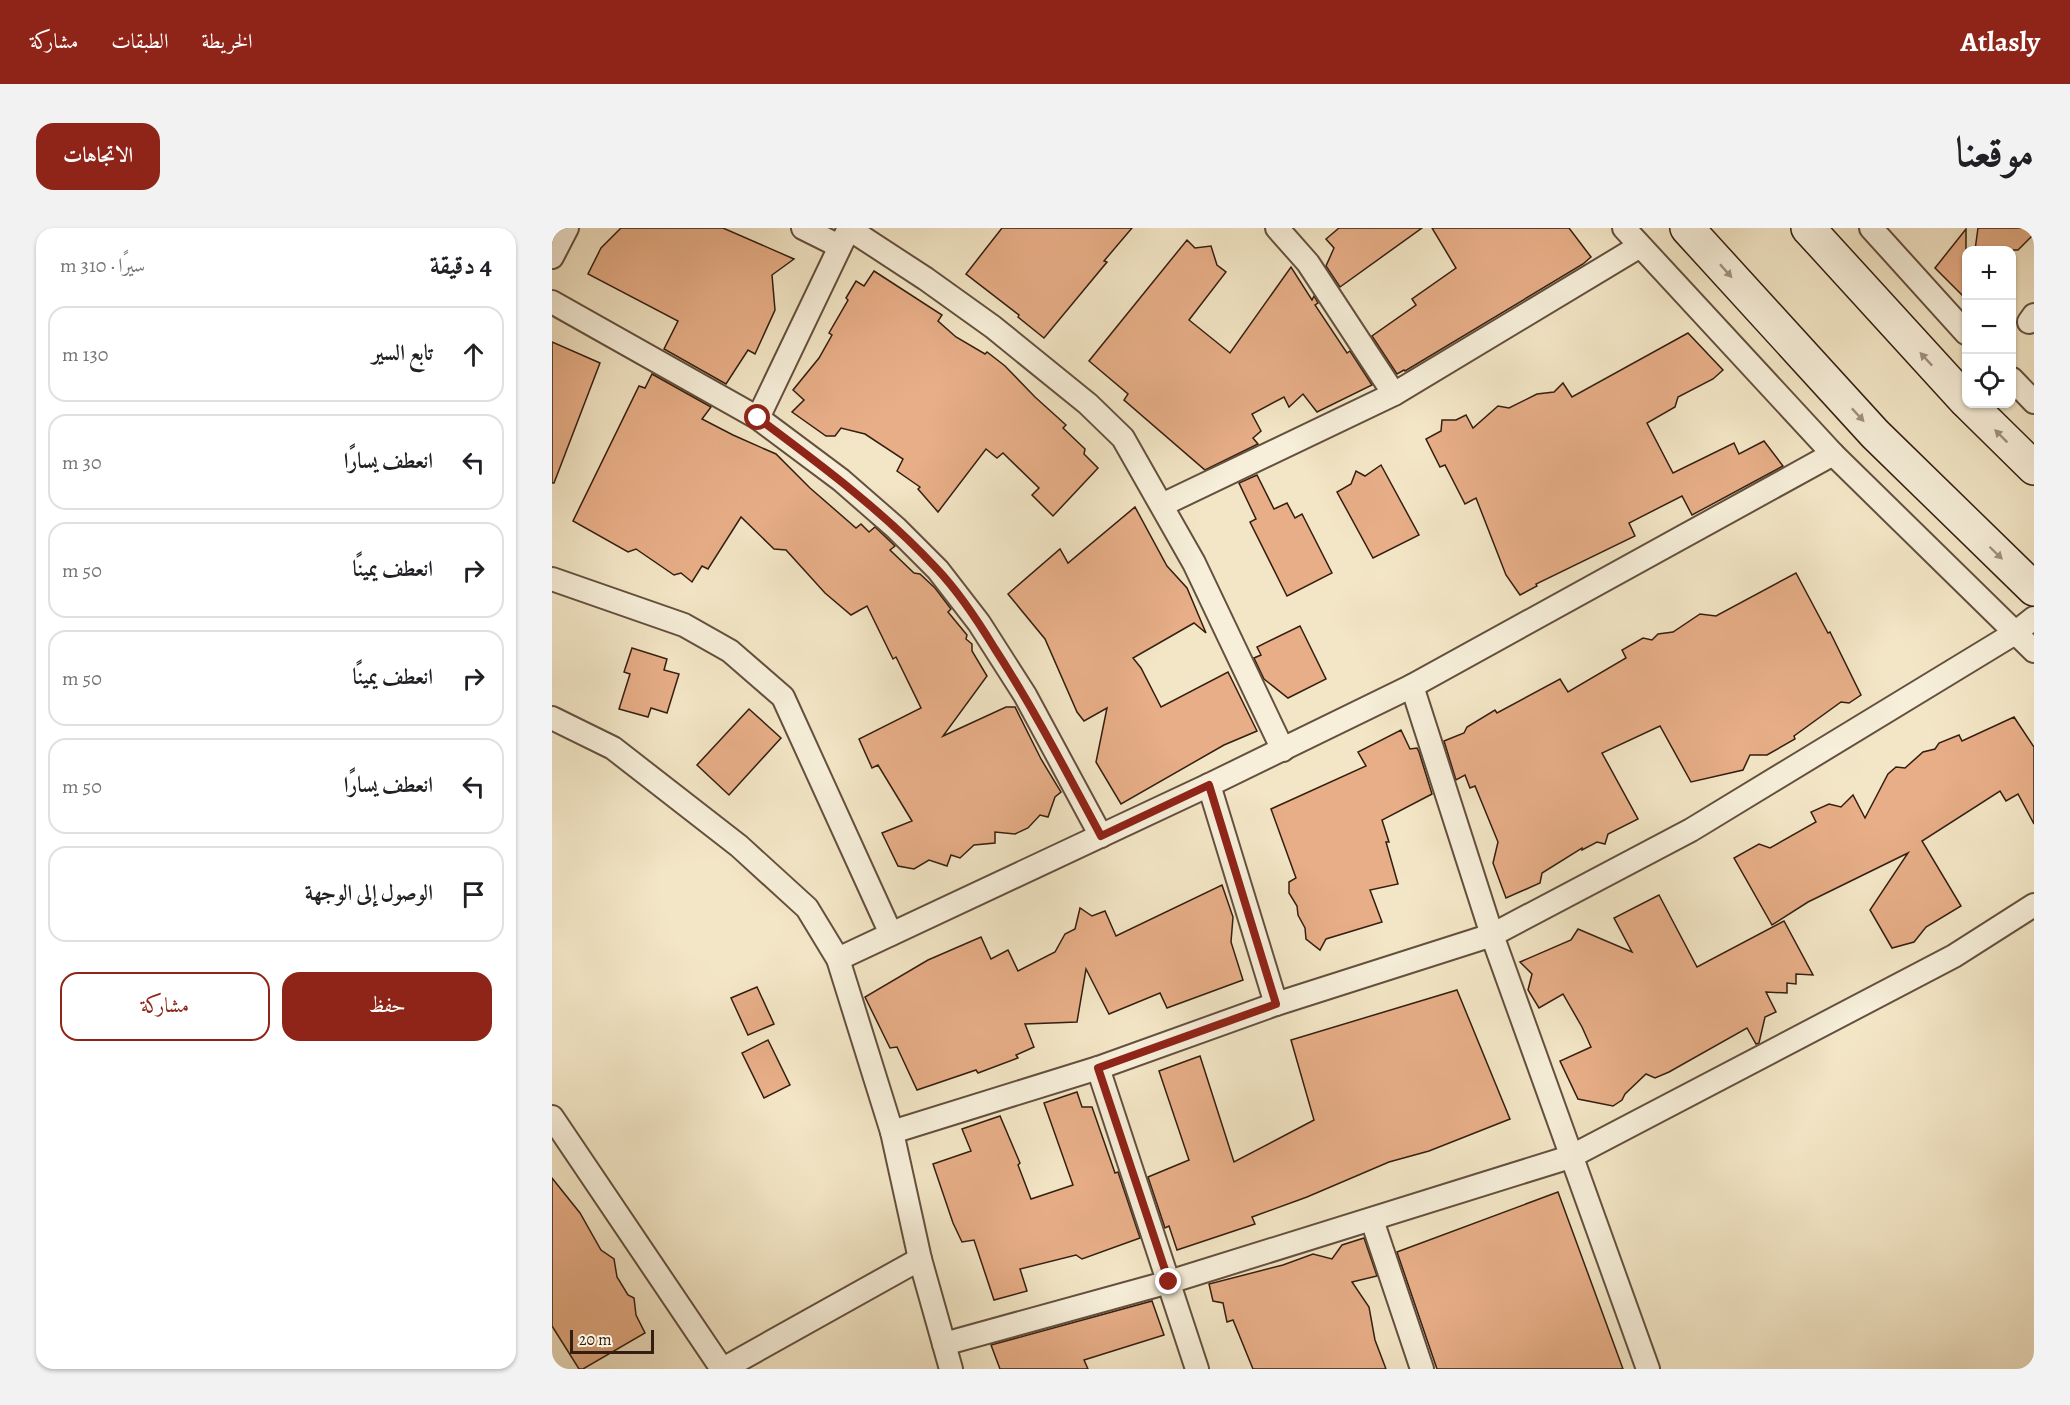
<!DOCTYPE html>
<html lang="ar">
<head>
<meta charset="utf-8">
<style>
  :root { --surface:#fff; --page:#f2f2f2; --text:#202124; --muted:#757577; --line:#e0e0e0; --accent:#8f2418 }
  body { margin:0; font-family:Alegreya,Amiri,serif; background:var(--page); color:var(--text); direction:rtl }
  .controls { position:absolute; right:18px; top:18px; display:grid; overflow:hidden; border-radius:12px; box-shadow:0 2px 4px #0004 }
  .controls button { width:54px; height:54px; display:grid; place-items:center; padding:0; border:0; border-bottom:2px solid var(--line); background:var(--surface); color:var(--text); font:30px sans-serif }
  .scale { position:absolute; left:18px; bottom:15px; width:84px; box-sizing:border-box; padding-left:6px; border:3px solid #341e11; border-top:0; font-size:16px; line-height:21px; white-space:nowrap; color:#341e11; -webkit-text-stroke:4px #f7efda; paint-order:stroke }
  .stop { position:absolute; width:18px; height:18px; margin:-14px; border:4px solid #8f2418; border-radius:50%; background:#fff }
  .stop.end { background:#8f2418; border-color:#fff; box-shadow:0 2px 6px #0008 }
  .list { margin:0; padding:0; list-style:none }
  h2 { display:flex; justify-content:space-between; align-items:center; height:78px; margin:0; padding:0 24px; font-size:26px }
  h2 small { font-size:20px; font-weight:400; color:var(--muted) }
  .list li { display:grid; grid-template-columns:39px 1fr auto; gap:18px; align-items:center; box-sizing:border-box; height:96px; margin:0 12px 12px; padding:0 12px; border:2px solid var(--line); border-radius:18px }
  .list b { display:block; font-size:22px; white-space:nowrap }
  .list em { font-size:20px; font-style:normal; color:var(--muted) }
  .actions { display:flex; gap:12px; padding:18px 24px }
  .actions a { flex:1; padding:14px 0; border:2px solid var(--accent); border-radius:18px; text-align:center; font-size:21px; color:var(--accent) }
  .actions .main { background:var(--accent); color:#fff }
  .icon { flex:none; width:33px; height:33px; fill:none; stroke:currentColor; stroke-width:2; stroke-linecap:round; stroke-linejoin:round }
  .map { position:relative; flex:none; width:1482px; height:1141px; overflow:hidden; direction:ltr; border-radius:18px }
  header { display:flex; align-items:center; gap:36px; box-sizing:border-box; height:84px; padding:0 30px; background:var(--accent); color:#fff }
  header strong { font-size:28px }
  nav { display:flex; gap:33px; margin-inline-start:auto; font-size:21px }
  .intro { display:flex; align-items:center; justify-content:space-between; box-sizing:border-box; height:144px; padding:0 36px }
  h1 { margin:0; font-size:42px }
  .button { padding:15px 27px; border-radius:18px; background:var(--accent); color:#fff; font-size:21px; font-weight:700 }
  main { display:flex; gap:36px; padding:0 36px }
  aside { flex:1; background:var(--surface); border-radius:18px; box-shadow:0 2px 4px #0004 }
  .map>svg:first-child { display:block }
  .building { fill:#e7ae87; stroke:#341e11; stroke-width:1.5 }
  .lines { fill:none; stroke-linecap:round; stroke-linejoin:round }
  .minor-casing { stroke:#64503e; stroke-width:26 }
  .secondary-casing { stroke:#341e11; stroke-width:36 }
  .minor { stroke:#f7efda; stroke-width:22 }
  .secondary { stroke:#f7efda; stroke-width:33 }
  .oneway { fill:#9f9180 }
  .route { stroke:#8f2418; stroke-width:8 }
</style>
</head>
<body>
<header>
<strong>Atlasly</strong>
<nav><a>الخريطة</a><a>الطبقات</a><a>مشاركة</a></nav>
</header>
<div class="intro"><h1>موقعنا</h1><a class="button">الاتجاهات</a></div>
<main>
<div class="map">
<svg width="1482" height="1141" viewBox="0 0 1482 1141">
  <rect width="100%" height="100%" fill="#f3e6c6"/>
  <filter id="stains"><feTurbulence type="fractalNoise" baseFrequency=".00333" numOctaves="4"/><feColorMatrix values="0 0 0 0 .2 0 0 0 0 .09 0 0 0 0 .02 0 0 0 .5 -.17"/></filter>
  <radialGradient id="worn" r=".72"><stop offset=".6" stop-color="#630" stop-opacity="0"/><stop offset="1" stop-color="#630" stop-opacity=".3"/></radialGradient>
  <!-- building -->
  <g class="building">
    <path d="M69 0H171L242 31 220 47 223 82 203 126 196 122 174 156 112 121 126 93 36 46 49 20Z"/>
    <path d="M450 0H580L552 33 555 34 492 110 466 89 467 87 414 46Z"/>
    <path d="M787 0H870L788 59 774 38 782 20 774 11Z"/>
    <path d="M880 0H1017L1039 29 1031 36 853 143 852 142 845 146 820 108 864 77 860 71 904 40Z"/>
    <path d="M1426 0H1482V6L1466 22H1423Z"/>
    <path d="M1414 1V71L1383 40Z"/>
    <path d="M635 12 643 20 659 18 665 37 674 44 637 92 678 125 739 39 760 72 762 68 766 75 763 77 795 125 798 123 820 157 765 184 751 166 737 179 732 169 700 186 709 203 701 210 706 216 653 242 572 172 576 166 537 133Z"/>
    <path d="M322 43 390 87 386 93 404 109 433 126 435 124 453 138 483 169 514 197 511 200 533 221 532 226 546 240 501 288 480 267 487 260 451 225 445 230 434 221 386 284 366 261 368 259 345 243 351 231 313 206 289 200 283 208H274L240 184 252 172 241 162 267 130 280 107 277 105 296 72 294 70 304 53 312 58Z"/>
    <path d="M1136 105 1171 142 1161 151 1126 169 1123 179 1095 195 1121 245 1182 215 1187 226 1212 213 1231 238 1140 287 1130 268 1077 295 1083 308 984 356 985 358 968 367 954 347 924 270 913 276 893 237 888 239 874 211 889 203 890 192H904L914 187 921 200 946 178 957 180 985 166 1002 164 1011 155 1020 169Z"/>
    <path d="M0 114 48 135 2 255H0Z"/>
    <path d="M100 146 159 179 150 191 181 207 224 226 258 260 304 300 309 296 317 304 323 299 343 318 338 322 362 345 368 346 383 360 399 381 396 384 415 407 414 411 420 416V423L435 448 391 508 454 479H463L489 531 509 564 503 569 496 589 488 587 476 600 463 606 443 604V615L422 617 408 630 399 627 395 638 377 632 362 641 346 638 330 605 360 593 326 537 320 540 307 511 369 480 344 429 341 431 315 378 299 387 273 365 234 322 222 321 189 289 156 341 150 338 140 354 129 345 122 347 84 321 76 324 21 293 87 158 93 160Z"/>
    <path d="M829 237 867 307 821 330 785 264 799 256 804 243 813 248Z"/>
    <path d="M705 247 722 281 735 275 743 290 750 286 780 345 735 368 698 294 704 291 687 255Z"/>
    <path d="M583 279 615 338 635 360 654 405 642 395 581 430 589 440 609 479 676 444 705 503 672 517 569 576 544 534 555 480 532 493 525 484 493 411 456 366 508 321 516 335Z"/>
    <path d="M1244 345 1276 405 1278 404 1309 467 1297 475 1289 474 1242 508 1243 511 1215 527H1198L1191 542 1139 554 1108 498 1050 525 1086 591 1056 606 1053 616 1045 614 1030 622V620L990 645 988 655 954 670 941 635 946 614 923 558 918 560 913 547 904 552 892 513 912 505 915 499 943 482 945 485 1008 451 1016 464 1074 430 1070 422 1091 410 1100 412 1106 406 1121 404 1148 386 1164 388Z"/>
    <path d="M748 398 774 451 736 470 712 451 702 430 709 427 705 419Z"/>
    <path d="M80 420 115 431 112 442 127 446 115 485 99 480 96 489 67 481 78 446 72 444Z"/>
    <path d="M197 481 229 510 177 567 145 537Z"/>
    <path d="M1462 489 1482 519V596L1466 566 1454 573 1448 563 1370 613 1409 678 1374 699 1362 714 1340 720 1318 682 1356 625 1256 674 1220 697 1182 630 1207 616 1218 620 1264 594 1259 584 1277 576 1289 579 1301 567 1313 590 1336 546 1344 539 1353 540 1371 524 1383 521 1387 515 1407 507 1410 513Z"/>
    <path d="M849 502 858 521 865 520 867 524 880 566 830 592 837 614H834L846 656 818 662 830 694 774 711 768 722 754 711 753 700 746 687 745 678 737 665V654L744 650 719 581 814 538 806 524Z"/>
    <path d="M670 657 681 689 679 714 691 752 615 780 608 765 557 786 534 741 525 794 473 796 482 819 464 827 466 830 426 845 424 842 365 862 345 819 338 820 313 769 376 732 429 709 439 731 456 722 466 743 503 724 513 706 523 701 528 680 540 688 553 683 564 708Z"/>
    <path d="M1107 667 1145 739 1232 693 1261 747 1244 746V756L1235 755V765L1214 764 1224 784 1213 789 1207 815 1204 816 1195 800 1117 844 1103 850 1094 846 1073 866 1070 872 1061 878 1026 871 1008 833 1039 819 1030 799 1011 766 987 780 976 762 980 746 968 734 1019 712 1026 701 1080 724 1062 690Z"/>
    <path d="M205 759 222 796 196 807 179 770Z"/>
    <path d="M905 762 958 891 877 923 837 934 755 969 700 989 703 996 625 1022 617 998 613 1000 596 949 637 932 607 843 648 828 682 934 762 892 739 812Z"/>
    <path d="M216 812 238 857 212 870 190 825Z"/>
    <path d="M525 864 530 879H540L563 945 566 944 588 1010 530 1031 524 1027 468 1041 475 1063 442 1072 422 1012 410 1014 401 995 381 936 419 923 410 901 448 888 468 935 466 937 479 971 521 957 492 875Z"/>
    <path d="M0 950 28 985 49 1022 62 1031 65 1049 76 1067 82 1070 84 1087 93 1105 31 1141H27L0 1098Z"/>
    <path d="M1006 964 1071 1141H885L845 1024Z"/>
    <path d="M812 1010 825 1048 800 1054 817 1079 823 1112 834 1141H701L681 1092 675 1094 671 1075 661 1073 657 1056 731 1037 761 1026 780 1031 790 1017Z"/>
    <path d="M600 1073 612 1107 532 1132 536 1141H448L439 1117Z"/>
  </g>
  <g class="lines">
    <!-- minor casing -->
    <g class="minor-casing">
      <g id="minor">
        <path d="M251 0 287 18"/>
        <path d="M296 0 374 51 441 99 536 176 571 210 642 335 731 522"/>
        <path d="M725 0 756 35 842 166"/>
        <path d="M1072 0 1281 226 1482 423"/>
        <path d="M1319 0 1414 105"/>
        <path d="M0 29 15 0"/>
        <path d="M0 74 206 190 289 252 344 300 386 342 427 395 473 467 549 608"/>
        <path d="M1477 94 1482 87"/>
        <path d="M1460 151 1482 174"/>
        <path d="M206 190 297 0"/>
        <path d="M610 277 842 166 1088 18"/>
        <path d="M0 351 132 397 178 423 231 469 339 706"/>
        <path d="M860 458 940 707 1096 1141"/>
        <path d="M0 490 61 520 187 618 255 680 286 731 340 904 368 1031 399 1141"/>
        <path d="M657 557 724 776"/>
        <path d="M286 731 657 557 860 458 1281 226"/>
        <path d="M546 840 645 1141"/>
        <path d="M0 889 170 1141"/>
        <path d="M340 904 546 840 724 776 940 707 1139 602 1463 405 1482 390"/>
        <path d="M820 992 870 1141"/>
        <path d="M392 1116 617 1054 1018 929 1402 728 1482 677"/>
        <path d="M171 1141 368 1031"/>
      </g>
    </g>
    <!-- secondary casing -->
    <g class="secondary-casing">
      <g id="secondary">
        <path d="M1135 0 1323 206 1482 361"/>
        <path d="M1256 0 1414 173"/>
        <path d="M1417 176 1482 240"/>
      </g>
    </g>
    <!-- minor -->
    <use href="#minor" class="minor"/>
    <!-- secondary -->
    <use href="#secondary" class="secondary"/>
  </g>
  <!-- one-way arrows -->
  <defs><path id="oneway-solid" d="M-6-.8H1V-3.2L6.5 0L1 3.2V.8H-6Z" transform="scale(1.5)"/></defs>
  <g class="oneway">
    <use href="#oneway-solid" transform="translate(1174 43) rotate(48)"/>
    <use href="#oneway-solid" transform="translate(1374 131) rotate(-133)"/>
    <use href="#oneway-solid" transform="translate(1306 187) rotate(47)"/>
    <use href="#oneway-solid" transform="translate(1449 208) rotate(-135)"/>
    <use href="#oneway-solid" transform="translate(1444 325) rotate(44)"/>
  </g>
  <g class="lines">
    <!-- route -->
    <path class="route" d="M206 190C269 237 331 283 384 340 407 364 426 393 443 421 482 481 515 545 549 608L657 557 724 776 546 840 617 1054"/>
  </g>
  <rect width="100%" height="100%" filter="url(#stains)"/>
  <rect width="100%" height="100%" fill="url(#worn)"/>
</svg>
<div class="controls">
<button>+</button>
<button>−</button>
<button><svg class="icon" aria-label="locate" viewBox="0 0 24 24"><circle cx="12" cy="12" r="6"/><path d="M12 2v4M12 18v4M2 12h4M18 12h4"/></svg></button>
</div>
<div class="scale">20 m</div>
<div class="stop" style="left:206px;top:190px"></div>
<div class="stop end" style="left:617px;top:1054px"></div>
</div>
<aside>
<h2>4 دقيقة<small>سيرًا · 310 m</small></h2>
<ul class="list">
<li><svg class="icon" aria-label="ahead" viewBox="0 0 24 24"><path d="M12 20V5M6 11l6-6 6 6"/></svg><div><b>تابع السير</b></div><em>130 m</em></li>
<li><svg class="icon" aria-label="left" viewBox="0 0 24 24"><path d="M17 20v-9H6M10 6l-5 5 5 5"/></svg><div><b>انعطف يسارًا</b></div><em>30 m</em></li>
<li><svg class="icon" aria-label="right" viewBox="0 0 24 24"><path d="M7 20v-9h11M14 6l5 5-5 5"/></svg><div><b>انعطف يمينًا</b></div><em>50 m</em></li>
<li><svg class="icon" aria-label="right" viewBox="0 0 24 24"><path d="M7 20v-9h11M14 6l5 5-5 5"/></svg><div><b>انعطف يمينًا</b></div><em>50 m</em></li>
<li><svg class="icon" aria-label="left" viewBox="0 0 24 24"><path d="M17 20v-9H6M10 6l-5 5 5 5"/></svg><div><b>انعطف يسارًا</b></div><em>50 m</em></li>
<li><svg class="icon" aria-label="arrive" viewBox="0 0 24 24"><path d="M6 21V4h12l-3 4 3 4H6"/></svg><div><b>الوصول إلى الوجهة</b></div></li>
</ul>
<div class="actions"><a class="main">حفظ</a><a>مشاركة</a></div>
</aside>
</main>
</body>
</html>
